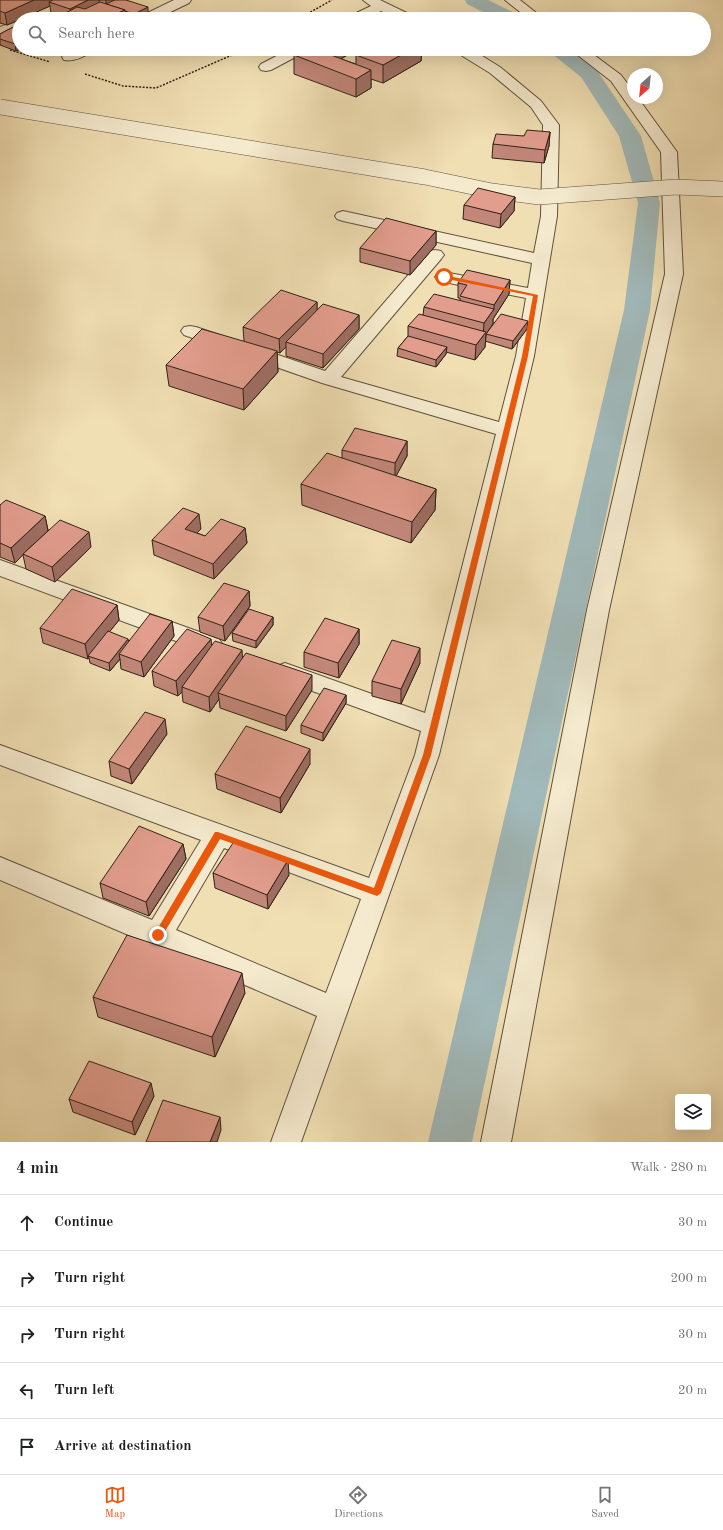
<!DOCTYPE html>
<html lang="en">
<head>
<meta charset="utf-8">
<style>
  :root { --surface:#fff; --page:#f6f6f6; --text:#202124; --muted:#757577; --line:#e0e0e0; --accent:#ea580c }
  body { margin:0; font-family:"Old Standard TT",serif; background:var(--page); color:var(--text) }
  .controls { position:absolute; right:12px; bottom:12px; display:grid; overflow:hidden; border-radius:4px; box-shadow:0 4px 16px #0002 }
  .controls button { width:36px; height:36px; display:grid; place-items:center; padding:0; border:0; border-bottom:1px solid var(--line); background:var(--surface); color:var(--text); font:20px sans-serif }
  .compass { position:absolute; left:627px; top:68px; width:36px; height:36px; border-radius:50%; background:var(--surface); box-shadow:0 4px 16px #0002; rotate:207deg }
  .stop { position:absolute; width:12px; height:12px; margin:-9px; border:3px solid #ea580c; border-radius:50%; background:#fff }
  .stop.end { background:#ea580c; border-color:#fff; box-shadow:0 1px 4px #0008 }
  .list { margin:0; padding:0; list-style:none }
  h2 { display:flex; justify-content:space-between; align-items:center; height:52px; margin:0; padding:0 16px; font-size:17px }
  h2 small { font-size:13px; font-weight:400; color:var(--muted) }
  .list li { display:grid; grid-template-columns:26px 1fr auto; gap:12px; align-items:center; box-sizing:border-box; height:56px; padding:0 16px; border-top:1px solid var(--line) }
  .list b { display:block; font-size:15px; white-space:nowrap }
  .list em { font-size:13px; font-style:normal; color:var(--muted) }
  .icon { flex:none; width:22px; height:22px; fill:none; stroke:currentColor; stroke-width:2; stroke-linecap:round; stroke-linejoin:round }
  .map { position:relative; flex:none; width:723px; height:1142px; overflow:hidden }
  .search { position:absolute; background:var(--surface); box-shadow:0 4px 16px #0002; left:12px; right:12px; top:12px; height:44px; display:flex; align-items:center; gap:10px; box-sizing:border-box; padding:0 14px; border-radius:22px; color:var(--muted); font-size:15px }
  .sheet { height:332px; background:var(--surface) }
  nav { display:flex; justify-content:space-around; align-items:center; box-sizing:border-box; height:56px; border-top:1px solid var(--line); background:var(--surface); font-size:11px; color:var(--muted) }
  nav a { display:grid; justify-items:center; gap:2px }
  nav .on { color:var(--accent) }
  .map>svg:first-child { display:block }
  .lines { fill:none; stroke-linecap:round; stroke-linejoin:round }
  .canal { fill:#a1b9ba; fill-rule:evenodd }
  .minor-casing { stroke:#60513d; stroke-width:2 }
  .path { stroke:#302216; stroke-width:1.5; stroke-dasharray:2 1.5; stroke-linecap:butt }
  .minor { fill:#f5eace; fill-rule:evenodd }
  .minor-bridge-casing { stroke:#60513d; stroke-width:16; stroke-linecap:butt }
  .minor-bridge { stroke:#f5eace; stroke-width:15 }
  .wall { fill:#c28779; stroke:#302216; fill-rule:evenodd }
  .shaded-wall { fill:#9e6e63; stroke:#302216 }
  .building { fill:#e29d8d; stroke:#302216 }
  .route { fill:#ea580c }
</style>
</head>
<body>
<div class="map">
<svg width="723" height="1142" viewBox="0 0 723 1142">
  <rect width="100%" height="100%" fill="#f0dfb3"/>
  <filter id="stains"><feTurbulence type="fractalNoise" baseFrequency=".005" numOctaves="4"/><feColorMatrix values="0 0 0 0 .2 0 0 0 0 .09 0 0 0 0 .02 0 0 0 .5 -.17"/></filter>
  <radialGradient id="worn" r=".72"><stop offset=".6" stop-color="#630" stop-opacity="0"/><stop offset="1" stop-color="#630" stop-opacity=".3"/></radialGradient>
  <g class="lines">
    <!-- canal -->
    <g class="canal">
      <path d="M465 0H488L519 15 521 19H497L467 4Z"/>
      <path d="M548 49H570L596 69 641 136 660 203 650 310 472 1142H428L624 310 638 203 619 136 581 77 551 53Z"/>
    </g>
    <!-- minor casing -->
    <g class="minor-casing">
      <g id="minor">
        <path d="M59 0H77L75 3 40 19H22L24 16Z"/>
        <path d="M174 0H191L189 3 156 19H139L141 16Z"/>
        <path d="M363 0H380L413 16 415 19H398L381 11 365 19H348L350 16 371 6Z"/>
        <path d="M505 0H520L544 19H529Z"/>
        <path d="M19 20V29L0 36V27Z"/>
        <path d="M75 49H93C88 56 73 62 64 60L62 57 64 54Z"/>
        <path d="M290 49H307L305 52 271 70 266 71 261 70 259 67 261 64Z"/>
        <path d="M454 49H471L500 67 541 101 559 125 557 216 534 356 439 755 301 1142H271L317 1016 0 880V857L152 920 201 840 0 765V745L369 878 415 755 421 731 277 678 273 672 277 666 285 663 425 713 496 434 322 383 184 335 181 331 184 327 190 326 196 327 325 371 429 251 435 250 441 251 444 255 441 259 341 377 499 422 516 356 526 298 444 282 438 281 435 277 438 273 444 272 528 288 532 263 343 221 337 219 335 216 337 213 343 211 534 253 541 216 543 125 531 107 490 73 456 52ZM224 848 361 899 326 993 176 930Z"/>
        <path d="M570 49H586L621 75 633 91V98H638L677 152 683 274 609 610 511 1142H481L587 610 665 274 661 152 611 81Z"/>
        <path d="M0 560 219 639 223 645 219 651 211 653 203 651 0 576Z"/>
      </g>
    </g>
    <!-- path -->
    <g class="path">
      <path d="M298 19 332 0"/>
      <path d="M10 50 50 62"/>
      <path d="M85 74 123 86 156 88 246 49"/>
    </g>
    <!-- minor -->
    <use href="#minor" class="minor"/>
    <!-- minor-bridge casing -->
    <g class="minor-bridge-casing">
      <path id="minor-bridge" d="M0 107 425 177 492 191 539 197 676 187 723 189"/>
    </g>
    <!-- minor-bridge -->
    <use href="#minor-bridge" class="minor-bridge"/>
  </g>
  <!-- wall -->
  <g class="wall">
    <path d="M0 0H126L148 14 138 19H130L126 17V19H62V18L51 14 50 6 19 19V20L7 25 0 23Z"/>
    <path d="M19 24V49H20L16 51 0 45V34Z"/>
    <path d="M306 49H422L421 61 383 83 371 79V88L356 97 294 74V55ZM351 53 357 55H356V64L341 59Z"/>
    <path d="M550 132 549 146 544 163 492 158 493 144 524 136Z"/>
    <path d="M515 197 514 211 500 228 463 219 464 205Z"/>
    <path d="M436 231V245L410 275 360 262V248Z"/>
    <path d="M510 280 509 294 493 319V324L487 331 527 329 512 349 485 341 486 334 485 347 475 360 446 352V354L436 367 397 356 398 348 408 336V326L423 315 424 307 460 301V298H458V283Z"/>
    <path d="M317 302V310L359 315V329L323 368 286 356V347L280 353 277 352 278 372 244 410 169 386 166 365 244 342 243 327Z"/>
    <path d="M407 441V456L396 476 436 489 435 510 411 543 302 505 301 484 342 458V450Z"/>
    <path d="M0 505 45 516 48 530 91 547 55 582 26 569 23 555 15 563 0 557Z"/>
    <path d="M245 528 247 543 214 579 154 555 152 540 201 529 197 533 205 536Z"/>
    <path d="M249 591 250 606 225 641 200 632 198 617Z"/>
    <path d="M117 605 119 620 109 632 129 641 172 621 174 636 144 677 121 669 120 659 110 671 90 663 89 658 88 659 43 643 40 628Z"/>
    <path d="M273 617V625L256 648 233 641 232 633Z"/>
    <path d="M359 629V644L339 678 304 667V652Z"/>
    <path d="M212 645 242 658 312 690 286 731 220 708 219 699 210 712 183 702 182 692 178 696 154 686 152 671Z"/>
    <path d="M420 663 401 704 372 696V681Z"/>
    <path d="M346 695V703L323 741 301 733V725Z"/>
    <path d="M167 734 132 784 111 776 109 761Z"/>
    <path d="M310 764 281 813 217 789 215 774Z"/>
    <path d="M183 844 186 859 149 916 103 898 100 883Z"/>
    <path d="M213 873 289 875 268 909 215 888Z"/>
    <path d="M245 993 215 1057 98 1017 93 997Z"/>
    <path d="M154 1096 135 1135 73 1112 69 1099Z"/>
  </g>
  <!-- shaded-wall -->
  <g class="shaded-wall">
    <path d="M34 0H52L53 3 49 2 50 6 21 19H19V20L7 25 5 13Z"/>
    <path d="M88 0H99L100 7 71 18 70 9Z"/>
    <path d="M106 0H119L106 5Z"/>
    <path d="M148 7V14L138 19H134V14Z"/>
    <path d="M125 10 126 19H103Z"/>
    <path d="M19 42V49H20L16 51 15 44Z"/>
    <path d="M331 49H351V53L331 64Z"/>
    <path d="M412 49H422L421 61 383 83V65Z"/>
    <path d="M371 70V88L356 97V79Z"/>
    <path d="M550 132 549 146 544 163 545 150Z"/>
    <path d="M515 197 514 211 500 228 501 214Z"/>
    <path d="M436 231V245L410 275V261Z"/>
    <path d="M510 280 509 294 493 319V324L486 334 485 347 475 360 476 345 483 336 484 323 494 309V305Z"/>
    <path d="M317 302V316L286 342V347L280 353 279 339Z"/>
    <path d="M359 315V329L323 368V354Z"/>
    <path d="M528 321 527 329 512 349 513 341Z"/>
    <path d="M447 347 446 354 436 367V360Z"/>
    <path d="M277 351 278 372 244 410 243 389Z"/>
    <path d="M407 441V456L395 478V463Z"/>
    <path d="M436 489 435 510 411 543 412 522Z"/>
    <path d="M199 514 201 529 187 543 185 529Z"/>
    <path d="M45 516 48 531 23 554V555L15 563 11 548Z"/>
    <path d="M245 528 247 543 214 579 213 564Z"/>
    <path d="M89 532 91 547 55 582 52 567Z"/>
    <path d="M249 591 250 606 225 641 223 626Z"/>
    <path d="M117 605 119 620 90 656H88L89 658 88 659 85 644Z"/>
    <path d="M273 617V625L256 648V641Z"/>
    <path d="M172 621 174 636 144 677 141 662Z"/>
    <path d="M359 629V644L339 678 338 663Z"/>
    <path d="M128 639 130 646 119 654 120 659 110 671 109 663Z"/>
    <path d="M211 639 213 654 182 687V692L178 696 176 681Z"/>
    <path d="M420 648V663L401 704V689Z"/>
    <path d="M242 650 243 665 218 693 219 699 210 712 209 697Z"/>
    <path d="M312 675V690L286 731V716Z"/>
    <path d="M346 695V703L323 741V733Z"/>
    <path d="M165 719 167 734 132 784 129 769Z"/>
    <path d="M310 749V764L281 813 280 798Z"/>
    <path d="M183 844 186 859 149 916 146 902Z"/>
    <path d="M288 860 289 875 268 909 267 895Z"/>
    <path d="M242 973 245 993 215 1057 212 1037Z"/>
    <path d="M151 1083 154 1096 135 1135 132 1122Z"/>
    <path d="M220 1117 221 1130 217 1142H210Z"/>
  </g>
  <!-- building -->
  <g class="building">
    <path d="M0 0H34L5 13 0 11Z"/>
    <path d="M53 0H88L70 9 49 2Z"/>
    <path d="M115 0H126L148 7 134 14 125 11V10L106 4Z"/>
    <path d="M100 2 125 10 103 19H74L62 15 77 7 85 9Z"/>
    <path d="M40 13 57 19H29Z"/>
    <path d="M19 24V42L15 44 0 39V34Z"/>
    <path d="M306 49H315L371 70 356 79 294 55Z"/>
    <path d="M367 49H412L383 65 356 55Z"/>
    <path d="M527 130 550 132 545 150 493 144 496 134 524 136Z"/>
    <path d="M478 188 515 197 501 214 464 205Z"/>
    <path d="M386 218 436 231 410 261 360 248Z"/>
    <path d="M467 270 510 280 494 305 460 296 467 285 458 283Z"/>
    <path d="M281 290 317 302 279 339 243 327Z"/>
    <path d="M434 294 494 309 484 323 424 307Z"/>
    <path d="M323 304 359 315 323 354 286 342Z"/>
    <path d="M419 314 486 332 476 345 408 326Z"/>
    <path d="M501 314 528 321 513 341 486 334Z"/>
    <path d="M202 329 277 351 243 389 166 365Z"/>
    <path d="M408 336 447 347 436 360 398 348Z"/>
    <path d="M355 428 407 441 395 463 342 450Z"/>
    <path d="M327 453 436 489 412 522 301 484Z"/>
    <path d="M6 500 45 516 11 548 0 543V505Z"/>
    <path d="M183 508 199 514 185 529 205 536 221 519 245 528 213 564 152 540Z"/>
    <path d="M60 520 89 532 52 567 23 554Z"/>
    <path d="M224 583 249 591 223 626 198 617Z"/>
    <path d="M72 589 117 605 85 644 40 628Z"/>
    <path d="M249 609 273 617 256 641 232 633Z"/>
    <path d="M150 614 172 621 141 662 119 654Z"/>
    <path d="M325 618 359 629 338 663 304 652Z"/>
    <path d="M187 629 211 639 176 681 152 671Z"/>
    <path d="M108 631 128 639 109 663 88 656Z"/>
    <path d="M392 640 420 648 401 689 372 681Z"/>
    <path d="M215 641 242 650 209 697 182 687Z"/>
    <path d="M246 653 312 675 286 716 218 693Z"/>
    <path d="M324 688 346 695 323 733 301 725Z"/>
    <path d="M145 712 165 719 129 769 109 761Z"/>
    <path d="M246 726 310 749 280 798 215 774Z"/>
    <path d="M139 826 183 844 146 902 100 883Z"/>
    <path d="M235 840 288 860 267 895 213 873Z"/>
    <path d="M127 935 242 973 212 1037 93 997Z"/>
    <path d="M89 1061 151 1083 132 1122 69 1099Z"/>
    <path d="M163 1100 220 1117 210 1142H146Z"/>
  </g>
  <!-- route -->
  <path class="route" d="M444 275 538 295 528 356 431 755 381 893 377 896 220 839 161 938H155V933L215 832H218L374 888 423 755 522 356 533 296 442 278V277Z"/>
  <rect width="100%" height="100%" filter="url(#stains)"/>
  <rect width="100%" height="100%" fill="url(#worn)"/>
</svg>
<div class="controls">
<button><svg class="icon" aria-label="layers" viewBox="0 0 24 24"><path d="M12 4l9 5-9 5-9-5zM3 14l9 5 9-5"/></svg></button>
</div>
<svg class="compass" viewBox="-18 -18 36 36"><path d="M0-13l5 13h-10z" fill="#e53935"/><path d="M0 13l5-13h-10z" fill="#757577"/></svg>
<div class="stop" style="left:444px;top:277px"></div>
<div class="stop end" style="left:158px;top:935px"></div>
<div class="search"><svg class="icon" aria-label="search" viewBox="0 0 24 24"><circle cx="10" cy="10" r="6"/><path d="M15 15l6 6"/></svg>Search here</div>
</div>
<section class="sheet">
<h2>4 min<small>Walk · 280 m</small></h2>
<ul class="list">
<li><svg class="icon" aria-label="ahead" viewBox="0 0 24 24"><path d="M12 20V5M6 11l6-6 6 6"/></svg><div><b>Continue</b></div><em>30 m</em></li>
<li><svg class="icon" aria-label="right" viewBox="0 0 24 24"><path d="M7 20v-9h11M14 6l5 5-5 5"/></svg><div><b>Turn right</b></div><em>200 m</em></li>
<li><svg class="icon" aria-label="right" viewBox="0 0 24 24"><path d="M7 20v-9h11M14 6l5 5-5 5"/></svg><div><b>Turn right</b></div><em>30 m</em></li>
<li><svg class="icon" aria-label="left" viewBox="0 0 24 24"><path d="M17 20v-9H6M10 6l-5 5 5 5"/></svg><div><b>Turn left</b></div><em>20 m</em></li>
<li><svg class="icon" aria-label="arrive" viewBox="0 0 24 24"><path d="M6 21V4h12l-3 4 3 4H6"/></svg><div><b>Arrive at destination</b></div></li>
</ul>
</section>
<nav>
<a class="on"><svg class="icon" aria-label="map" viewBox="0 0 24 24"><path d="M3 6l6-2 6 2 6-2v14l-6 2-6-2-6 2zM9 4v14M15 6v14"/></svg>Map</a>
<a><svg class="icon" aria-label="directions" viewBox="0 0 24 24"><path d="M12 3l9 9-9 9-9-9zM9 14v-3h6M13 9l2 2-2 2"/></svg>Directions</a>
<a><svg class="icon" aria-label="saved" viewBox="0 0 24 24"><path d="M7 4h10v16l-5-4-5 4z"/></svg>Saved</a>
</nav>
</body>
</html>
